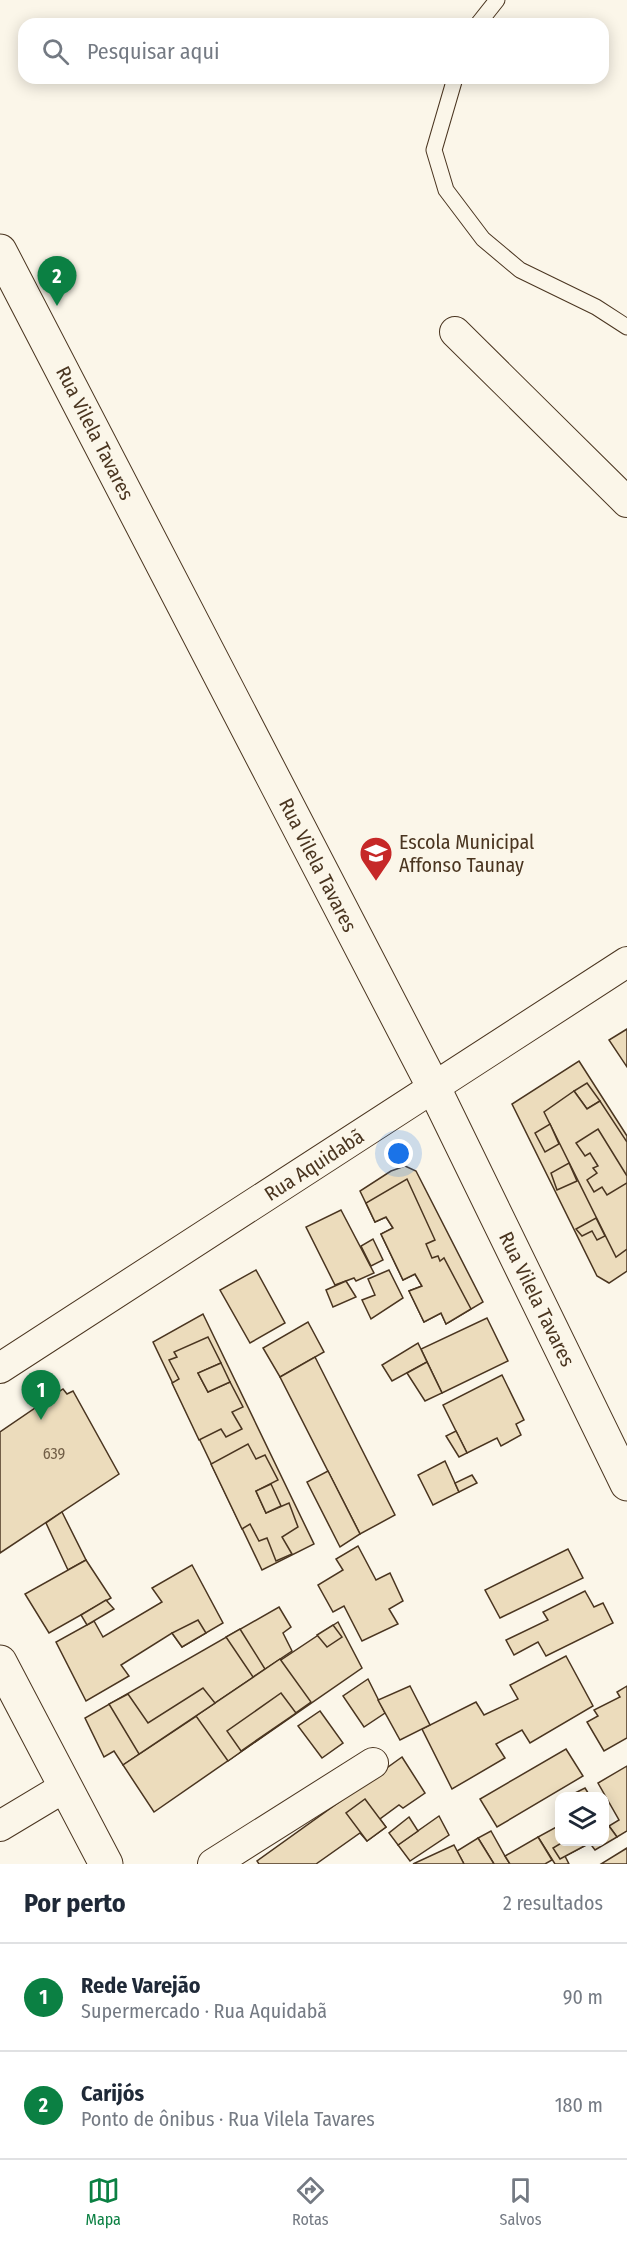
<!DOCTYPE html>
<html lang="pt">
<head>
<meta charset="utf-8">
<style>
  :root { --surface:#fff; --page:#f6f6f7; --text:#1f2937; --muted:#747a83; --line:#e0e1e3; --accent:#0b8043 }
  body { margin:0; font-family:"Fira Sans Condensed",sans-serif; background:var(--page); color:var(--text) }
  .controls { position:absolute; right:18px; bottom:18px; display:grid; overflow:hidden; border-radius:12px; box-shadow:0 3px 15px #0003 }
  .controls button { width:54px; height:54px; display:grid; place-items:center; padding:0; border:0; border-bottom:2px solid var(--line); background:var(--surface); color:var(--text); font:30px sans-serif }
  .you { position:absolute; left:399px; top:1154px; width:21px; height:21px; margin:-15px; border:4px solid #fff; border-radius:50%; background:#1a73e8; box-shadow:0 0 0 9px #1a73e833 }
  .badge { display:grid; place-items:center; width:39px; height:39px; border-radius:50%; background:var(--accent); color:#fff; font-size:20px; font-weight:700 }
  .pin { position:absolute; translate:-50% -50px; filter:drop-shadow(0 2px 3px #0008) }
  .pin::after { content:''; position:absolute; top:32px; width:21px; height:18px; background:inherit; clip-path:polygon(0 0,100% 0,50% 100%) }
  .list { margin:0; padding:0; list-style:none }
  h2 { display:flex; justify-content:space-between; align-items:center; height:78px; margin:0; padding:0 24px; font-size:26px }
  h2 small { font-size:20px; font-weight:400; color:var(--muted) }
  .list li { display:grid; grid-template-columns:39px 1fr auto; gap:18px; align-items:center; box-sizing:border-box; height:108px; padding:0 24px; border-top:2px solid var(--line) }
  .list b { display:block; font-size:22px; white-space:nowrap }
  .list p { margin:0; font-size:20px; white-space:nowrap; color:var(--muted) }
  .list em { font-size:20px; font-style:normal; color:var(--muted) }
  .icon { flex:none; width:33px; height:33px; fill:none; stroke:currentColor; stroke-width:2; stroke-linecap:round; stroke-linejoin:round }
  .map { position:relative; flex:none; width:627px; height:1864px; overflow:hidden }
  .search { position:absolute; background:var(--surface); box-shadow:0 3px 15px #0003; left:18px; right:18px; top:18px; height:66px; display:flex; align-items:center; gap:15px; box-sizing:border-box; padding:0 21px; border-radius:18px; color:var(--muted); font-size:22px }
  .sheet { height:294px; background:var(--surface) }
  nav { display:flex; justify-content:space-around; align-items:center; box-sizing:border-box; height:84px; border-top:2px solid var(--line); background:var(--surface); font-size:16px; color:var(--muted) }
  nav a { display:grid; justify-items:center; gap:3px }
  nav .on { color:var(--accent) }
  .map>svg:first-child { display:block }
  .building { fill:#ecdcbc; stroke:#4a3520; stroke-width:1.5 }
  .lines { fill:none; stroke-linecap:round; stroke-linejoin:round }
  .service-casing { stroke:#4a3520; stroke-width:17 }
  .minor-casing { stroke:#4a3520; stroke-width:32 }
  .tertiary-casing { stroke:#4a3520; stroke-width:35 }
  .service { stroke:#fbf6e9; stroke-width:15 }
  .minor { stroke:#fbf6e9; stroke-width:30 }
  .tertiary { stroke:#fbf6e9; stroke-width:33 }
  .labels { text-anchor:middle; dominant-baseline:central; stroke-width:4.5; stroke-linejoin:round; paint-order:stroke }
  .number-label { font-size:16px; fill:#725f47 }
  .street-label { font-size:20px; fill:#4a3520; stroke:#fbf6e9 }
  .poi-label { font-size:20px; fill:#4a3520; stroke:#fbf6e9; text-anchor:start }
</style>
</head>
<body>
<div class="map">
<svg width="627" height="1864" viewBox="0 0 627 1864">
  <rect width="100%" height="100%" fill="#fbf6e9"/>
  <!-- building -->
  <g class="building">
    <path d="M627 1029V1067L609 1040Z"/>
    <path d="M579 1061 627 1136V1271L609 1283 597 1276 512 1104Z"/>
    <path d="M587 1083 600 1101 587 1109 574 1091Z"/>
    <path d="M574 1091 587 1109 600 1101 627 1142V1249L616 1257 544 1112Z"/>
    <path d="M550 1124 559 1144 545 1152 535 1133Z"/>
    <path d="M598 1129 627 1176V1183L607 1195 602 1187 594 1192 587 1180 597 1173 593 1168 598 1166 590 1153 585 1156 576 1143Z"/>
    <path d="M569 1163 577 1181 557 1190 551 1173Z"/>
    <path d="M405 1166 416 1171 483 1302 446 1324 441 1313 424 1322 409 1291 422 1286 415 1274 403 1280 381 1234 393 1228 386 1217 375 1222 360 1191 391 1171Z"/>
    <path d="M407 1179 435 1240 426 1244 432 1258 438 1256 440 1261 444 1258 471 1309 446 1324 441 1313 424 1322 409 1291 422 1286 415 1274 403 1280 381 1234 393 1228 386 1217 375 1222 366 1203Z"/>
    <path d="M341 1210 374 1273 356 1281 354 1278 335 1285 306 1227Z"/>
    <path d="M596 1218 605 1236 597 1240 592 1231 582 1236 576 1229Z"/>
    <path d="M373 1239 383 1260 371 1266 361 1246Z"/>
    <path d="M256 1270 285 1323 250 1343 220 1290Z"/>
    <path d="M389 1270 403 1298 371 1319 362 1300 375 1295 368 1279Z"/>
    <path d="M346 1281 356 1297 333 1307 326 1290Z"/>
    <path d="M203 1314 314 1544 262 1570 153 1342Z"/>
    <path d="M487 1318 508 1361 442 1393 421 1349Z"/>
    <path d="M308 1322 324 1352 280 1377 263 1348Z"/>
    <path d="M208 1337 221 1363 198 1373 208 1392 230 1382 243 1407 232 1412 242 1429 226 1437 221 1429 199 1440 172 1383 179 1379 169 1360 177 1357 174 1352Z"/>
    <path d="M418 1343 427 1362 392 1381 382 1365Z"/>
    <path d="M315 1357 395 1515 360 1534 280 1377Z"/>
    <path d="M427 1362 442 1393 425 1401 407 1373Z"/>
    <path d="M221 1363 230 1382 208 1392 198 1373Z"/>
    <path d="M502 1375 524 1420 516 1424 521 1435 501 1446 497 1438 467 1453 443 1405Z"/>
    <path d="M63 1389 67 1394 73 1391 119 1474 0 1553V1432Z"/>
    <path d="M456 1431 467 1453 459 1457 446 1436Z"/>
    <path d="M248 1444 256 1459 265 1455 278 1480 256 1491 266 1513 289 1503 298 1527 282 1537 292 1554 276 1561 267 1538 259 1541 250 1524 242 1529 211 1464Z"/>
    <path d="M445 1461 459 1492 433 1505 418 1475Z"/>
    <path d="M328 1471 360 1534 340 1547 307 1482Z"/>
    <path d="M472 1475 477 1483 459 1492 455 1483Z"/>
    <path d="M271 1484 281 1506 266 1513 256 1491Z"/>
    <path d="M62 1512 86 1560 68 1570 46 1523Z"/>
    <path d="M358 1546 376 1580 390 1573 403 1601 389 1609 398 1624 362 1641 344 1606 333 1612 318 1585 343 1570 336 1559Z"/>
    <path d="M568 1549 583 1578 500 1618 485 1590Z"/>
    <path d="M86 1560 111 1598 49 1633 25 1594Z"/>
    <path d="M192 1565 223 1623 182 1647 172 1633 121 1665 129 1676 86 1701 56 1642 94 1621 103 1637 162 1602 152 1588Z"/>
    <path d="M585 1591 594 1607 603 1603 613 1623 546 1656 538 1642 514 1655 506 1640 548 1620 543 1612Z"/>
    <path d="M106 1600 114 1609 87 1625 81 1615Z"/>
    <path d="M279 1607 291 1627 283 1633 292 1651 123 1765 114 1751 104 1757 85 1718Z"/>
    <path d="M198 1620 206 1633 182 1647 172 1633Z"/>
    <path d="M338 1622 362 1668 154 1812 123 1765Z"/>
    <path d="M333 1625 342 1637 327 1647 317 1635Z"/>
    <path d="M240 1629 265 1669 253 1677 226 1637Z"/>
    <path d="M566 1656 593 1706 530 1743 522 1730 496 1744 505 1758 452 1789 422 1729 476 1702 484 1715 518 1699 510 1685Z"/>
    <path d="M280 1659 311 1702 228 1761 196 1716Z"/>
    <path d="M368 1679 385 1713 364 1727 343 1696Z"/>
    <path d="M410 1686 430 1725 400 1740 378 1700Z"/>
    <path d="M627 1686V1738L604 1751 587 1722 598 1716 594 1710 620 1697 617 1692Z"/>
    <path d="M203 1688 215 1703 139 1754 109 1704 128 1694 148 1723Z"/>
    <path d="M281 1693 296 1713 241 1751 227 1731Z"/>
    <path d="M320 1711 343 1743 322 1758 298 1726Z"/>
    <path d="M566 1749 583 1776 497 1827 480 1799Z"/>
    <path d="M402 1757 425 1793 403 1808 399 1805 380 1819 386 1827 367 1841 360 1833 316 1864H259L257 1861Z"/>
    <path d="M627 1766V1831L617 1837 609 1826 619 1820 598 1783Z"/>
    <path d="M585 1788 590 1796H569Z"/>
    <path d="M365 1799 386 1827 367 1841 346 1813Z"/>
    <path d="M439 1816 449 1835 410 1861 398 1845Z"/>
    <path d="M409 1817 418 1831 398 1845 389 1833Z"/>
    <path d="M560 1825V1842L590 1843 565 1856 569 1864H555L538 1837Z"/>
    <path d="M609 1826 617 1837 595 1850 589 1842H604V1828Z"/>
    <path d="M491 1831 505 1856 510 1864H494L478 1838Z"/>
    <path d="M538 1837 552 1860 545 1864H510L505 1856Z"/>
    <path d="M478 1838 494 1864H464L457 1851Z"/>
    <path d="M563 1842H589L590 1843 560 1859 553 1848Z"/>
    <path d="M454 1845 464 1864H413Z"/>
    <path d="M627 1848V1864H601Z"/>
  </g>
  <g class="lines">
    <!-- service casing -->
    <g class="service-casing">
      <g id="service">
        <path d="M478 24 497 0"/>
        <path d="M455 78 434 150 446 190 483 239 520 270 596 307 627 327"/>
      </g>
    </g>
    <!-- minor casing -->
    <g class="minor-casing">
      <g id="minor">
        <path d="M455 332 627 502"/>
        <path d="M0 1368 627 962"/>
        <path d="M0 1826 65 1787"/>
        <path d="M213 1864 373 1763"/>
      </g>
    </g>
    <!-- tertiary casing -->
    <g class="tertiary-casing">
      <g id="tertiary">
        <path d="M0 251 434 1088 627 1484"/>
        <path d="M0 1662 106 1864"/>
      </g>
    </g>
    <!-- service -->
    <use href="#service" class="service"/>
    <!-- minor -->
    <use href="#minor" class="minor"/>
    <!-- tertiary -->
    <use href="#tertiary" class="tertiary"/>
  </g>
  <!-- icons -->
  <defs>
    <g id="school-pin" transform="scale(1.725)"><path d="M0 17L-7.5 6A9.5 9.5 0 1 1 7.5 6Z" fill="#c62828" stroke="#fbf6e9"/><path d="M0-5L7-2L0 1L-7-2ZM-4 1L0 2.5L4 1V4Q0 6-4 4Z" fill="#fff"/></g>
  </defs>
  <g fill-rule="evenodd">
    <use href="#school-pin" x="376" y="853"/>
  </g>
  <g class="labels">
    <!-- number labels -->
    <g class="number-label">
      <text x="54" y="1453">639</text>
    </g>
    <!-- street labels -->
    <g class="street-label">
      <text transform="translate(95 433) rotate(63)">Rua Vilela Tavares</text>
      <text transform="translate(318 865) rotate(63)">Rua Vilela Tavares</text>
      <text transform="translate(314 1165) rotate(-33)">Rua Aquidabã</text>
      <text transform="translate(537 1299) rotate(64)">Rua Vilela Tavares</text>
    </g>
    <!-- poi labels -->
    <g class="poi-label">
      <text x="399" y="842">Escola Municipal<tspan x="399" dy="23">Affonso Taunay</tspan></text>
    </g>
  </g>
</svg>
<div class="controls">
<button><svg class="icon" aria-label="layers" viewBox="0 0 24 24"><path d="M12 4l9 5-9 5-9-5zM3 14l9 5 9-5"/></svg></button>
</div>
<div class="you"></div>
<div class="pin badge" style="left:41px;top:1420px">1</div>
<div class="pin badge" style="left:57px;top:306px">2</div>
<div class="search"><svg class="icon" aria-label="search" viewBox="0 0 24 24"><circle cx="10" cy="10" r="6"/><path d="M15 15l6 6"/></svg>Pesquisar aqui</div>
</div>
<section class="sheet">
<h2>Por perto<small>2 resultados</small></h2>
<ul class="list">
<li><span class="badge">1</span><div><b>Rede Varejão</b><p>Supermercado · Rua Aquidabã</p></div><em>90 m</em></li>
<li><span class="badge">2</span><div><b>Carijós</b><p>Ponto de ônibus · Rua Vilela Tavares</p></div><em>180 m</em></li>
</ul>
</section>
<nav>
<a class="on"><svg class="icon" aria-label="map" viewBox="0 0 24 24"><path d="M3 6l6-2 6 2 6-2v14l-6 2-6-2-6 2zM9 4v14M15 6v14"/></svg>Mapa</a>
<a><svg class="icon" aria-label="directions" viewBox="0 0 24 24"><path d="M12 3l9 9-9 9-9-9zM9 14v-3h6M13 9l2 2-2 2"/></svg>Rotas</a>
<a><svg class="icon" aria-label="saved" viewBox="0 0 24 24"><path d="M7 4h10v16l-5-4-5 4z"/></svg>Salvos</a>
</nav>
</body>
</html>
